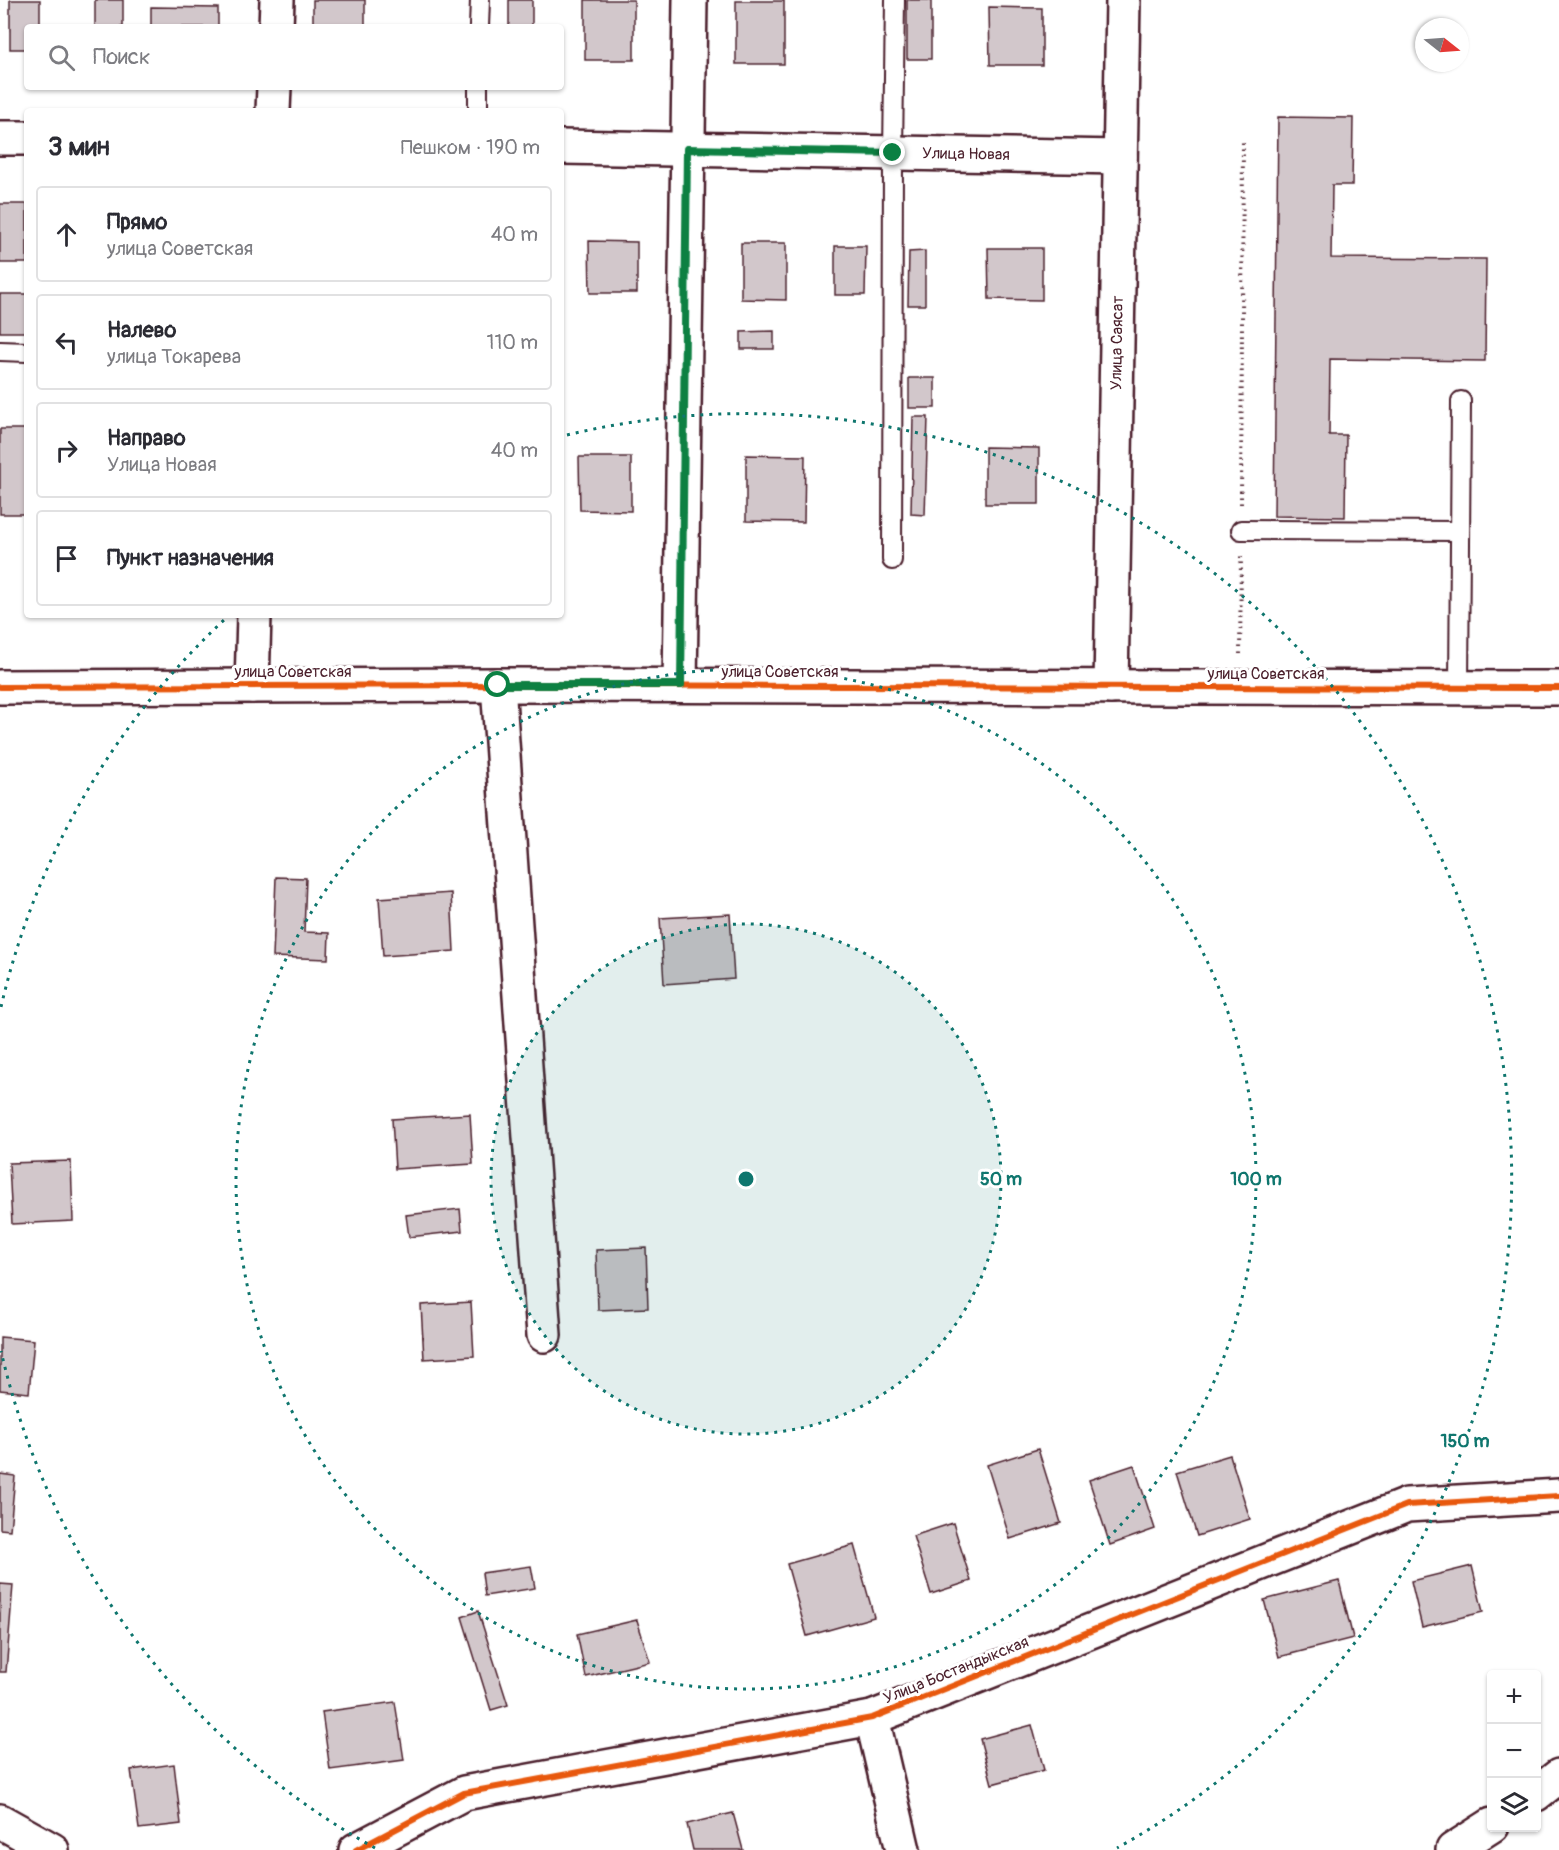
<!DOCTYPE html>
<html lang="ru">
<head>
<meta charset="utf-8">
<style>
  :root { --surface:#fff; --page:#f2f2f3; --text:#2b2b33; --muted:#7c7c81; --line:#e1e1e2 }
  body { margin:0; font-family:Pangolin,sans-serif; background:var(--page); color:var(--text) }
  .controls { position:absolute; right:18px; bottom:18px; display:grid; overflow:hidden; border-radius:6px; box-shadow:0 2px 4px #0004 }
  .controls button { width:54px; height:54px; display:grid; place-items:center; padding:0; border:0; border-bottom:2px solid var(--line); background:var(--surface); color:var(--text); font:30px sans-serif }
  .compass { position:absolute; left:1415px; top:18px; width:54px; height:54px; border-radius:50%; background:var(--surface); box-shadow:0 2px 4px #0004; rotate:107deg }
  .stop { position:absolute; width:18px; height:18px; margin:-14px; border:4px solid #0b8043; border-radius:50%; background:#fff }
  .stop.end { background:#0b8043; border-color:#fff; box-shadow:0 2px 6px #0008 }
  .list { margin:0; padding:0; list-style:none }
  h2 { display:flex; justify-content:space-between; align-items:center; height:78px; margin:0; padding:0 24px; font-size:26px }
  h2 small { font-size:20px; font-weight:400; color:var(--muted) }
  .list li { display:grid; grid-template-columns:39px 1fr auto; gap:18px; align-items:center; box-sizing:border-box; height:96px; margin:0 12px 12px; padding:0 12px; border:2px solid var(--line); border-radius:6px }
  .list b { display:block; font-size:22px; white-space:nowrap }
  .list p { margin:0; font-size:20px; white-space:nowrap; color:var(--muted) }
  .list em { font-size:20px; font-style:normal; color:var(--muted) }
  .icon { flex:none; width:33px; height:33px; fill:none; stroke:currentColor; stroke-width:2; stroke-linecap:round; stroke-linejoin:round }
  .map { position:relative; flex:none; width:1559px; height:1850px; overflow:hidden }
  .search { position:absolute; background:var(--surface); box-shadow:0 2px 4px #0004; left:24px; top:24px; width:540px; height:66px; display:flex; align-items:center; gap:15px; box-sizing:border-box; padding:0 21px; border-radius:6px; color:var(--muted); font-size:22px }
  .panel { position:absolute; background:var(--surface); box-shadow:0 2px 4px #0004; left:24px; top:108px; width:540px; height:510px; border-radius:6px }
  .map>svg:first-child { display:block }
  .building { fill:#d2c7cb; stroke:#4a1f2b; stroke-width:1.5 }
  .lines { fill:none; stroke-linecap:round; stroke-linejoin:round }
  .lane-casing { stroke:#4a1f2b; stroke-width:22 }
  .street-casing { stroke:#4a1f2b; stroke-width:38 }
  .path { stroke:#4a1f2b; stroke-width:4; stroke-dasharray:1.5 4.5; stroke-linecap:butt }
  .lane { stroke:#fff; stroke-width:18 }
  .street { stroke:#fff; stroke-width:33 }
  .cycleway-casing { stroke:#fff; stroke-width:10 }
  .cycleway { stroke:#e8590c; stroke-width:6 }
  .route { stroke:#0b8043; stroke-width:8 }
  .ring { fill:none; stroke:#0f766e; stroke-width:3; stroke-dasharray:3 6 }
  .labels { text-anchor:middle; dominant-baseline:central; stroke-width:6; stroke-linejoin:round; paint-order:stroke }
  .street-label { font-size:16px; fill:#4a1f2b; stroke:#fff }
  .centre { fill:#0f766e; stroke:#fff; stroke-width:3 }
  .ring-label { font-size:18px; text-anchor:middle; font-weight:bold; fill:#0f766e; stroke:#fff; stroke-width:6; stroke-linejoin:round; paint-order:stroke }
</style>
</head>
<body>
<div class="map">
<svg width="1559" height="1850" viewBox="0 0 1559 1850">
  <rect width="100%" height="100%" fill="#fff"/>
  <filter id="ink" filterUnits="userSpaceOnUse"><feTurbulence type="fractalNoise" baseFrequency=".0167" numOctaves="2"/><feDisplacementMap in="SourceGraphic" scale="12" xChannelSelector="R" yChannelSelector="G"/><feConvolveMatrix kernelMatrix="1 2 1 2 8 2 1 2 1" color-interpolation-filters="sRGB"/></filter>
  <g filter="url(#ink)">
    <!-- building -->
    <g class="building">
      <path d="M10 0H40V27H27V49H10Z"/>
      <rect x="95" y="0" width="28" height="27"/>
      <rect x="313" y="0" width="52" height="27"/>
      <rect x="509" y="0" width="23" height="27"/>
      <rect x="585" y="0" width="49" height="60"/>
      <rect x="907" y="0" width="24" height="59"/>
      <rect x="736" y="1" width="48" height="63"/>
      <path d="M151 7 218 8V27H151Z"/>
      <path d="M989 7 1042 8V65H990Z"/>
      <path d="M1278 117 1353 118 1352 185H1332L1331 258 1486 259 1485 361 1330 359 1329 435H1346L1345 517 1274 516Z"/>
      <rect x="0" y="204" width="27" height="59"/>
      <path d="M589 241 637 242V293H590Z"/>
      <path d="M741 243H786V300L741 299Z"/>
      <path d="M835 246H866L865 295H835Z"/>
      <path d="M988 248H1042V300L989 299Z"/>
      <path d="M925 251V305H908L909 252Z"/>
      <rect x="0" y="294" width="27" height="38"/>
      <path d="M774 331V349H741V332Z"/>
      <rect x="909" y="378" width="26" height="30"/>
      <path d="M913 417H928L925 515 911 514Z"/>
      <rect x="0" y="429" width="27" height="85"/>
      <path d="M985 447 1039 448V504H985Z"/>
      <path d="M746 455 805 456 804 522 746 521Z"/>
      <path d="M579 457H631V511L580 510Z"/>
      <path d="M276 877 306 878 304 932 329 933 328 959 273 957Z"/>
      <path d="M451 893 454 951 383 956 379 898Z"/>
      <path d="M730 914 734 979 664 984 660 918Z"/>
      <path d="M470 1114 473 1164 395 1169 392 1119Z"/>
      <path d="M71 1161 73 1221 12 1224 9 1163Z"/>
      <path d="M460 1209 462 1231 409 1237 406 1215Z"/>
      <path d="M646 1248 648 1308 598 1310 596 1250Z"/>
      <path d="M471 1302 474 1356 424 1359 421 1305Z"/>
      <path d="M0 1337 34 1340 29 1393 0 1390Z"/>
      <path d="M1038 1449 1061 1523 1010 1539 987 1465Z"/>
      <path d="M1230 1455 1250 1519 1197 1536 1177 1471Z"/>
      <path d="M1134 1465 1155 1529 1110 1545 1089 1480Z"/>
      <path d="M0 1474 15 1476 10 1530 0 1529Z"/>
      <path d="M953 1523 971 1581 931 1594 913 1536Z"/>
      <path d="M854 1545 874 1617 807 1636 787 1564Z"/>
      <path d="M531 1566 535 1588 485 1596 482 1573Z"/>
      <path d="M1472 1566 1483 1612 1422 1627 1411 1581Z"/>
      <path d="M1339 1581 1353 1638 1279 1657 1264 1600Z"/>
      <path d="M0 1584 13 1585 6 1672H0Z"/>
      <path d="M478 1611 508 1705 491 1710 462 1617Z"/>
      <path d="M637 1620 650 1662 586 1677 577 1634Z"/>
      <path d="M395 1702 404 1760 330 1770 322 1712Z"/>
      <path d="M1032 1725 1044 1770 992 1784 980 1739Z"/>
      <path d="M174 1764 181 1824 139 1829 131 1770Z"/>
      <path d="M733 1813 743 1850H693L687 1824Z"/>
    </g>
    <g class="lines">
      <!-- lane casing -->
      <g class="lane-casing">
        <g id="lane">
          <path d="M479 27 480 0"/>
          <path d="M478 111V87"/>
          <path d="M0 351 27 352"/>
          <path d="M1241 530 1460 531"/>
          <path d="M892 560 893 153 895 0"/>
          <path d="M1459 688 1461 401"/>
        </g>
      </g>
      <!-- street casing -->
      <g class="street-casing">
        <g id="street">
          <path d="M276 27 277 0"/>
          <path d="M273 111 274 87"/>
          <path d="M0 138H27"/>
          <path d="M561 147 1120 157"/>
          <path d="M498 685 544 1335"/>
          <path d="M680 685 690 0"/>
          <path d="M252 686 254 615"/>
          <path d="M0 687 498 685 1559 688"/>
          <path d="M1111 687 1123 0"/>
          <path d="M872 1718 903 1850"/>
          <path d="M1536 1794 1559 1776"/>
          <path d="M0 1821 52 1850"/>
          <path d="M356 1850 464 1793 872 1718 1407 1505 1559 1496"/>
          <path d="M1453 1850 1492 1825"/>
        </g>
      </g>
      <!-- path -->
      <g class="path">
        <path d="M1241 504 1243 139"/>
        <path d="M1240 654 1241 556"/>
      </g>
      <!-- lane -->
      <use href="#lane" class="lane"/>
      <!-- street -->
      <use href="#street" class="street"/>
      <!-- cycleway casing -->
      <g class="cycleway-casing">
        <g id="cycleway">
          <path d="M0 687 498 685 1559 688"/>
          <path d="M356 1850 464 1793 872 1718 1407 1505 1559 1496"/>
        </g>
      </g>
      <!-- cycleway -->
      <use href="#cycleway" class="cycleway"/>
    </g>
  </g>
  <g class="lines" filter="url(#ink)">
    <!-- route -->
    <path class="route" d="M498 685H681L687 149 893 153"/>
  </g>
  <!-- distance rings -->
  <circle cx="746" cy="1179" r="255" fill="#0f766e" fill-opacity=".12"/>
  <g class="ring">
    <circle cx="746" cy="1179" r="255"/>
    <circle cx="746" cy="1179" r="510"/>
    <path d="M375 1848A765 765 0 0 1 1 1351M1 1007A765 765 0 0 1 224 620M567 435A765 765 0 0 1 1117 1848"/>
  </g>
  <g class="labels">
    <!-- street labels -->
    <g class="street-label">
      <text transform="translate(966 154) rotate(1)">Улица Новая</text>
      <text transform="translate(1117 343) rotate(-89)">Улица Саясат</text>
      <text x="293" y="672">улица Советская</text>
      <text x="780" y="672">улица Советская</text>
      <text x="1266" y="674">улица Советская</text>
      <text transform="translate(956 1670) rotate(-22)">Улица Бостандыкская</text>
    </g>
  </g>
  <circle cx="746" cy="1179" r="9" class="centre"/>
  <g class="ring-label">
    <text x="1001" y="1185">50 m</text>
    <text x="1256" y="1185">100 m</text>
    <text x="1465" y="1447">150 m</text>
  </g>
</svg>
<div class="controls">
<button>+</button>
<button>−</button>
<button><svg class="icon" aria-label="layers" viewBox="0 0 24 24"><path d="M12 4l9 5-9 5-9-5zM3 14l9 5 9-5"/></svg></button>
</div>
<svg class="compass" viewBox="-18 -18 36 36"><path d="M0-13l5 13h-10z" fill="#e53935"/><path d="M0 13l5-13h-10z" fill="#7c7c81"/></svg>
<div class="stop" style="left:498px;top:685px"></div>
<div class="stop end" style="left:893px;top:153px"></div>
<div class="search"><svg class="icon" aria-label="search" viewBox="0 0 24 24"><circle cx="10" cy="10" r="6"/><path d="M15 15l6 6"/></svg>Поиск</div>
<section class="panel">
<h2>3 мин<small>Пешком · 190 m</small></h2>
<ul class="list">
<li><svg class="icon" aria-label="ahead" viewBox="0 0 24 24"><path d="M12 20V5M6 11l6-6 6 6"/></svg><div><b>Прямо</b><p>улица Советская</p></div><em>40 m</em></li>
<li><svg class="icon" aria-label="left" viewBox="0 0 24 24"><path d="M17 20v-9H6M10 6l-5 5 5 5"/></svg><div><b>Налево</b><p>улица Токарева</p></div><em>110 m</em></li>
<li><svg class="icon" aria-label="right" viewBox="0 0 24 24"><path d="M7 20v-9h11M14 6l5 5-5 5"/></svg><div><b>Направо</b><p>Улица Новая</p></div><em>40 m</em></li>
<li><svg class="icon" aria-label="arrive" viewBox="0 0 24 24"><path d="M6 21V4h12l-3 4 3 4H6"/></svg><div><b>Пункт назначения</b></div></li>
</ul>
</section>
</div>
</body>
</html>
